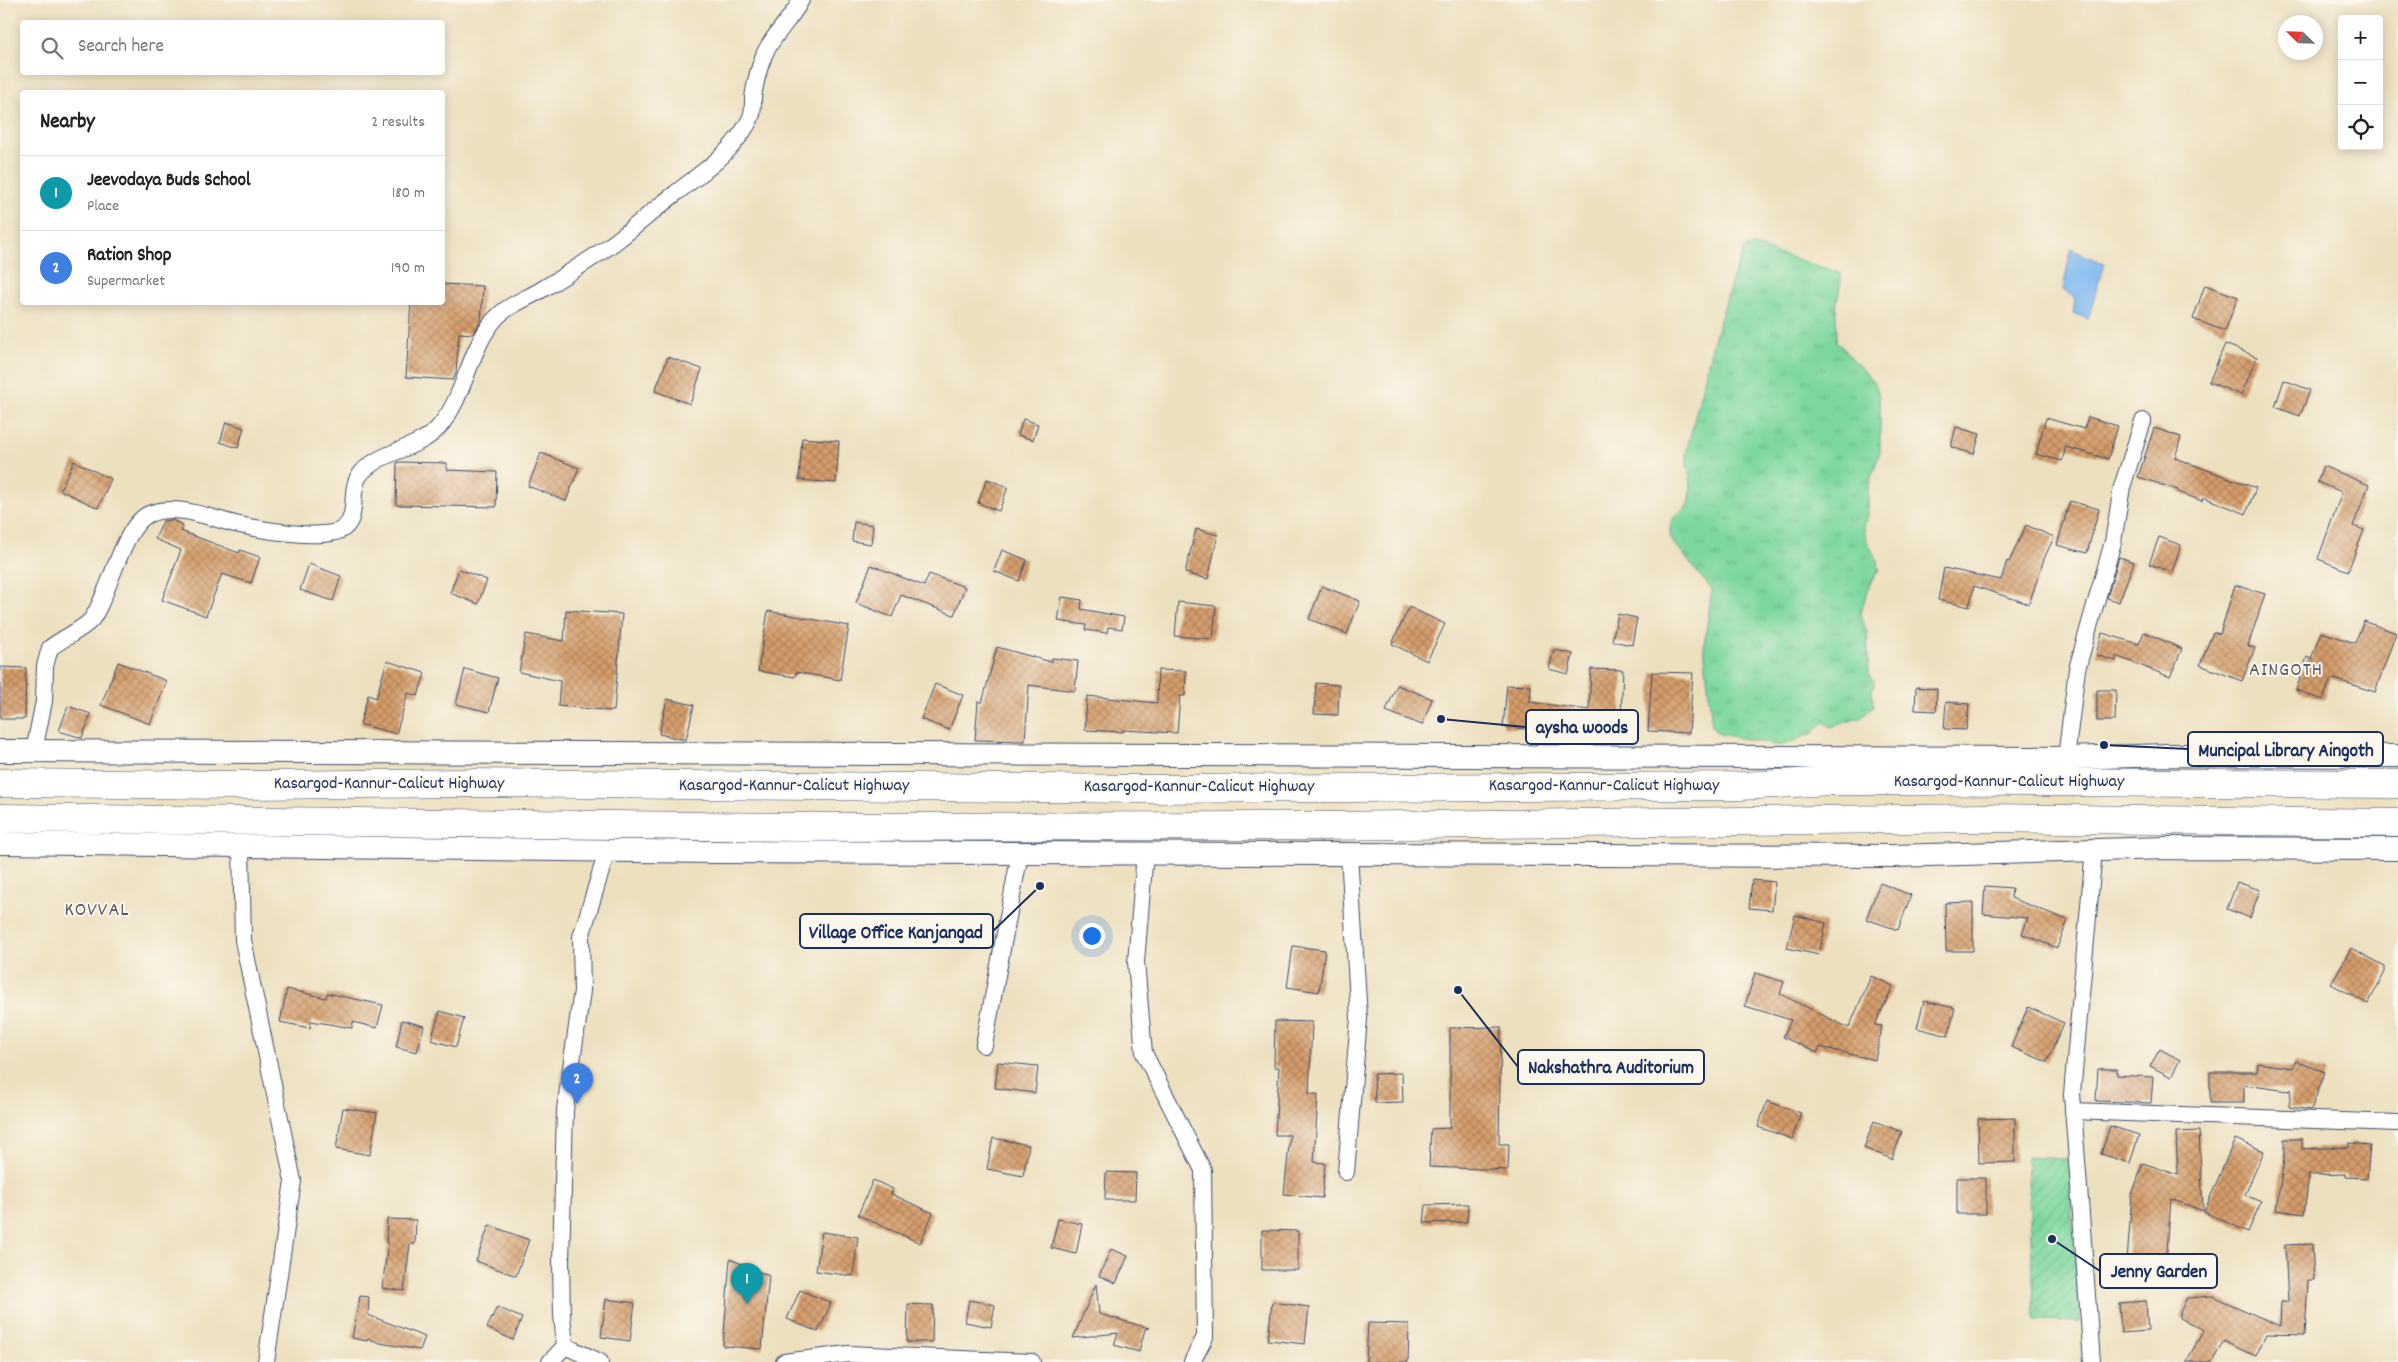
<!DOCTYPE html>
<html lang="en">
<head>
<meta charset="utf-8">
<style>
  :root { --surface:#fff; --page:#f2f2f2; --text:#222; --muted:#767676; --line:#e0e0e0; --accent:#b5179e }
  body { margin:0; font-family:Dekko,sans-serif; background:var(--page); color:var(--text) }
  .controls { position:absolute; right:15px; top:15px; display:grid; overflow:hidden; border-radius:5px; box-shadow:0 2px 12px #0003 }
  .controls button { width:45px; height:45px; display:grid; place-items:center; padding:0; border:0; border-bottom:1px solid var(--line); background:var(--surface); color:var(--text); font:25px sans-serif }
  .compass { position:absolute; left:2278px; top:15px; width:45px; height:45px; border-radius:50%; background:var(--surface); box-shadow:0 2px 12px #0003; rotate:293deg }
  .you { position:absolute; left:1091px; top:935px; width:18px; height:18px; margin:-12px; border:4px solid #fff; border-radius:50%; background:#1a73e8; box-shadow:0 0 0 8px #1a73e833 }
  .badge { display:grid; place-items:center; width:32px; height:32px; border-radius:50%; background:var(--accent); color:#fff; font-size:16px; font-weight:700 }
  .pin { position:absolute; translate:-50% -41px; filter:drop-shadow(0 1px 2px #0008) }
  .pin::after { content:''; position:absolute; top:26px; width:18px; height:15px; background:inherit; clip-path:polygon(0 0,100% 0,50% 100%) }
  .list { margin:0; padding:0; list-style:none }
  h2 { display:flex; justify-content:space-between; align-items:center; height:65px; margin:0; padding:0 20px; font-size:21px }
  h2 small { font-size:16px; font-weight:400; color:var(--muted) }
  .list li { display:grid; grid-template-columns:32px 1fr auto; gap:15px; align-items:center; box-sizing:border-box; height:75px; padding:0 20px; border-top:1px solid var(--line) }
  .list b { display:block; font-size:19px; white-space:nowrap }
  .list p { margin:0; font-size:16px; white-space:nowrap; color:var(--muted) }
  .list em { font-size:16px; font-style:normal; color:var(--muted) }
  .icon { flex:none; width:28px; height:28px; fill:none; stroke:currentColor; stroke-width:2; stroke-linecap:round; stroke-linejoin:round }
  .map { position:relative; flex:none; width:2398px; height:1362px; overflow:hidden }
  .search { position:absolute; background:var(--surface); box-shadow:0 2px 12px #0003; left:20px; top:20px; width:425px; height:55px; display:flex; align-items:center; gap:12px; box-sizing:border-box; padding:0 18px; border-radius:5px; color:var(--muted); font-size:19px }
  .panel { position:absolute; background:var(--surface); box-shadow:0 2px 12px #0003; left:20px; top:90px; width:425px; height:215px; border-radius:5px }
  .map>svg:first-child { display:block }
  .grass { fill:url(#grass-tufts); stroke:#4c837e }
  .garden { fill:url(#garden-furrows); stroke:#4c837e }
  .water { fill:#7db8ef; stroke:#4c74a6 }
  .building { fill:url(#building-cross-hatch) }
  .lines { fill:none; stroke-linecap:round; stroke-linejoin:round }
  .street-casing { stroke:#3a4a6d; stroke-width:18 }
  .secondary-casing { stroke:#3a4a6d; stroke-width:24 }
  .highway-casing { stroke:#3a4a6d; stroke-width:29 }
  .street { stroke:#fff; stroke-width:16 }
  .secondary { stroke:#fff; stroke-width:22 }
  .highway { stroke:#fff; stroke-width:28 }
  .labels { text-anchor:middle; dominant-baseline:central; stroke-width:4; stroke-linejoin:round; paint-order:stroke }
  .street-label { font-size:18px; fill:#1b2f5e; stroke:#fbf7ec }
  .quarter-label { font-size:20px; letter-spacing:1px; fill:#5c5662; stroke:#fbf7ec }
  .leader { fill:none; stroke:#1b2f5e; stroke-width:2 }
  .callout-dot { fill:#1b2f5e; stroke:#fbf7ec; stroke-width:2 }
  .callout { fill:#fbf7ec; stroke:#1b2f5e; stroke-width:2 }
  .callout-label { font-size:19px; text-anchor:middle; font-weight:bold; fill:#1b2f5e }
</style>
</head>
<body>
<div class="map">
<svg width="2398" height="1362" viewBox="0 0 2398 1362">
  <defs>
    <pattern id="grass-tufts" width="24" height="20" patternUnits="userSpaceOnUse" patternTransform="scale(1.25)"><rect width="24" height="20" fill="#7cd79e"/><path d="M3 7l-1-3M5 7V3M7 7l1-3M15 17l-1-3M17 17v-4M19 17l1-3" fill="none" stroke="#6bb98a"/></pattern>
    <pattern id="garden-furrows" width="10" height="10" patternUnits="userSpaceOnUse" patternTransform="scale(1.25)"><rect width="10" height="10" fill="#7cd79e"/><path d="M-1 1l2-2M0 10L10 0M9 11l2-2" fill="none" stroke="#6bb98a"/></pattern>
    <pattern id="building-cross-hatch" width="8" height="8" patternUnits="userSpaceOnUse" patternTransform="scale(1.25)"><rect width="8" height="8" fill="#d59d6a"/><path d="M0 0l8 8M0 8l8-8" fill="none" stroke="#ac805a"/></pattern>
  </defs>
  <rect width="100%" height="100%" fill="#fbf7ec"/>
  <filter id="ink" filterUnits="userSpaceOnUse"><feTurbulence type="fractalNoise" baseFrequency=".02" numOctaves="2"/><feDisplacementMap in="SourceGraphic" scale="10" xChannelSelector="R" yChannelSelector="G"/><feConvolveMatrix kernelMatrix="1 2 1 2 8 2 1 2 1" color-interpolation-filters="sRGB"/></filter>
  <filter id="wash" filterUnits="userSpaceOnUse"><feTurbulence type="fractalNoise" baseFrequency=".0096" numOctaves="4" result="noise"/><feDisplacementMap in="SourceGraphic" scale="20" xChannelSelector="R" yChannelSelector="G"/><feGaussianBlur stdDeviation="1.12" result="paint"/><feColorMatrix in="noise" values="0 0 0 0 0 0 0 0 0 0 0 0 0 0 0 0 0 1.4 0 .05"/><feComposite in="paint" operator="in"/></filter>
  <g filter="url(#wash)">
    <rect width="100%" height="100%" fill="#ede0bf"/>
    <!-- grass -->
    <path class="grass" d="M1754 246 1841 273C1842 287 1836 299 1836 313 1836 323 1838 331 1836 341L1875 383 1878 393 1880 405V452L1868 487V515L1864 527 1866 540 1878 561 1879 570 1871 582 1860 613 1867 632 1869 676 1875 682 1872 690 1873 707 1862 717 1831 727 1824 722 1813 733 1781 746 1720 734 1712 728 1704 645 1712 589C1703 578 1693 569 1685 556 1681 550 1673 545 1671 538 1669 534 1670 526 1671 522 1675 513 1685 512 1689 502 1695 487 1686 468 1686 453L1713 343 1732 281 1745 247Z"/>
    <!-- garden -->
    <path class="garden" d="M2027 1157 2068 1159 2080 1321 2035 1320Z"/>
    <!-- water -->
    <path class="water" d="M2071 249 2104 264 2088 319 2073 313 2075 298 2063 290Z"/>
    <g id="blocks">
      <!-- building -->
      <g class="building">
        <path d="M442 284 483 286 481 321 473 334 459 333 456 373 453 380 406 377 411 302H442Z"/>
        <path d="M2205 285 2238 297 2225 331 2193 319Z"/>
        <path d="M2225 344 2257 357 2241 395 2209 382Z"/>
        <path d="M668 357 702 369 690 404 655 391Z"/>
        <path d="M2284 380 2310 390 2300 416 2275 407Z"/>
        <path d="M2088 417 2118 426 2108 459 2066 447 2062 461 2036 454 2046 418 2084 429Z"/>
        <path d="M1023 419 1038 424 1033 440 1018 435Z"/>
        <path d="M226 422 244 428 238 448 220 442Z"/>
        <path d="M1956 427 1980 434 1974 454 1951 447Z"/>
        <path d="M2154 428 2181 437 2175 458 2256 488 2246 514 2203 497 2202 501 2178 492V490L2138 477Z"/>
        <path d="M802 438 839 441 836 483 799 480Z"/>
        <path d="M541 453 579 468 566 501 528 486Z"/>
        <path d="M74 461 111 479 98 508 60 490Z"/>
        <path d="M397 462 447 463V470L497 472 496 507 396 505Z"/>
        <path d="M2323 466 2369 485 2353 526 2364 530 2348 571 2318 559 2342 492 2317 482Z"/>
        <path d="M987 479 1008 487 999 511 978 503Z"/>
        <path d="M2070 501 2099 509 2087 553 2057 545Z"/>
        <path d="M172 520 183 525 181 531 239 553 240 550 260 557 251 583 222 574 206 616 162 600 181 550 155 539 163 521Z"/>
        <path d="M854 522 873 525 871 544 852 541Z"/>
        <path d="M2026 525 2054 537 2044 559 2029 604 1974 586 1969 607 1938 600 1944 568 2001 580 2007 561 2009 562Z"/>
        <path d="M1196 529 1218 535 1208 579 1185 573Z"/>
        <path d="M2159 537 2181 545 2172 572 2149 564Z"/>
        <path d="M1002 550 1027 560 1019 581 994 571Z"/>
        <path d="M2119 557 2134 562 2119 602 2107 598Z"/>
        <path d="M309 564 341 576 333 601 300 590Z"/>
        <path d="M871 565 924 586 929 574 965 587 954 615 901 595 892 617 856 603Z"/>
        <path d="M459 569 487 580 478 604 450 593Z"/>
        <path d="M2235 585 2265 594 2248 646 2255 648 2242 681 2200 665 2213 632 2220 634Z"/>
        <path d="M1322 586 1360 601 1347 634 1309 619Z"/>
        <path d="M1062 597 1082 600 1081 609 1124 617 1122 629 1108 627 1107 633 1085 630 1086 625 1058 621Z"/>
        <path d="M1178 602 1216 606 1213 639 1175 636Z"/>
        <path d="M1409 607 1445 624 1427 661 1392 644Z"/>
        <path d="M566 610 622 614 614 711 558 706 560 681 519 672 526 634 564 641Z"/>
        <path d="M768 611 849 626 840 680 796 672 795 677 758 671Z"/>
        <path d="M1618 614 1637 618 1632 645 1612 641Z"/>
        <path d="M2364 621 2396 633 2375 692 2331 678 2323 700 2296 690 2307 657 2311 659 2321 632 2355 643Z"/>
        <path d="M2144 632 2182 649 2170 677 2116 656V661L2096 655 2102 633 2139 644Z"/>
        <path d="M997 647 1051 662 1052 658 1078 661 1075 691 1029 685 1025 741 975 740 978 701 982 703Z"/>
        <path d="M1554 650 1573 654 1568 674 1549 669Z"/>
        <path d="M387 661 425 673 418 696 408 693 396 734 360 724 368 695 376 698Z"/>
        <path d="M118 662 167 681 150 724 101 705Z"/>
        <path d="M0 667 26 668 25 719H0Z"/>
        <path d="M465 669 498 678 489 712 456 704Z"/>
        <path d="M1591 669 1623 670 1621 715 1626 716 1625 726 1565 724 1564 732 1528 727V729L1503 727 1507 685 1531 686 1530 702 1589 710Z"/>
        <path d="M1158 670 1186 671 1185 696H1180L1177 733 1123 730V732L1085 730 1087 696 1157 703Z"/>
        <path d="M1652 672 1693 673 1689 733 1648 731Z"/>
        <path d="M1316 683 1339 685 1338 715 1314 714Z"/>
        <path d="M935 684 963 695 949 730 921 719Z"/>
        <path d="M1397 685 1432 699 1422 725 1386 711Z"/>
        <path d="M1916 687 1937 689 1936 711 1915 710Z"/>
        <path d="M2097 690H2116L2115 721H2097Z"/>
        <path d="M667 699 694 705 686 740 659 734Z"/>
        <path d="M1946 702 1969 704 1966 730 1944 729Z"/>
        <path d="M68 706 91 714 82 738 59 731Z"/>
        <path d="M1752 880 1775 882 1772 910 1749 908Z"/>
        <path d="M2237 882 2260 890 2250 918 2227 909Z"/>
        <path d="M1880 883 1911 895 1898 930 1866 919Z"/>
        <path d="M1985 886 2012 888 2011 898 2068 920 2057 948 2022 934 2028 918 1983 914Z"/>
        <path d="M1973 902V951H1946L1945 903Z"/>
        <path d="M1795 915 1826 923 1819 955 1787 948Z"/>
        <path d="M1293 946 1325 950 1319 992 1287 987Z"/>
        <path d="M2351 948 2385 966V972L2368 1004 2331 984Z"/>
        <path d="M1755 973 1784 982 1780 994 1849 1028 1871 976 1893 986 1875 1025 1882 1026 1875 1060 1820 1047 1817 1053 1783 1037 1791 1020 1745 1006Z"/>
        <path d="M287 989 326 998 327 993 383 1005 377 1028 353 1022 352 1028 311 1021 310 1028 280 1022Z"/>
        <path d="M1924 1001 1955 1008 1948 1036 1917 1028Z"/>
        <path d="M2028 1007 2064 1023 2047 1062 2011 1047Z"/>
        <path d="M440 1011 464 1018 456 1047 431 1040Z"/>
        <path d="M402 1020 424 1026 417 1052 396 1047Z"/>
        <path d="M1275 1021 1312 1022 1309 1094H1318L1314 1162 1325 1163 1322 1198 1284 1194 1290 1135H1275L1279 1067H1274Z"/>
        <path d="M1501 1027 1499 1144H1509L1508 1170 1429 1167 1431 1129 1450 1128V1028Z"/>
        <path d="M2160 1049 2180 1060 2171 1077 2150 1066Z"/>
        <path d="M2295 1061 2325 1072 2311 1110 2289 1107 2291 1089 2289 1091 2244 1085V1103H2210V1072H2257L2258 1063 2293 1068Z"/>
        <path d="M998 1062 1038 1066 1035 1093 995 1088Z"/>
        <path d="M2098 1069H2117V1075L2153 1077 2151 1103 2096 1101Z"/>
        <path d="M1402 1073 1403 1102 1375 1103 1374 1074Z"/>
        <path d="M1767 1101 1801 1113 1792 1139 1758 1127Z"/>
        <path d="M343 1108 377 1113 370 1155 336 1149Z"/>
        <path d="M2015 1118V1162L1979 1163 1978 1119Z"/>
        <path d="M1874 1121 1902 1132 1892 1159 1864 1148Z"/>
        <path d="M2110 1126 2139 1135 2130 1163 2101 1154Z"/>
        <path d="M2199 1131 2203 1211 2171 1199 2165 1276 2126 1274 2132 1195 2143 1163 2178 1175 2176 1132Z"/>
        <path d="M993 1138 1029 1145 1023 1176 987 1169Z"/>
        <path d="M2235 1139 2264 1151 2245 1195 2261 1202 2248 1232 2204 1212Z"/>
        <path d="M2284 1139H2302V1149L2349 1147V1143L2370 1145 2367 1178 2346 1177V1174L2309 1175 2304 1214 2276 1210 2284 1160Z"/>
        <path d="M1106 1172 1136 1173 1135 1200H1105Z"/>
        <rect x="1957" y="1178" width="29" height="36"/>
        <path d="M873 1180 893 1189 891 1194 933 1213 920 1243 858 1215Z"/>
        <path d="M1468 1204 1467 1222 1424 1223 1426 1205Z"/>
        <path d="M387 1219 416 1220 415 1244H410L404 1291 382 1288 388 1243H386Z"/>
        <path d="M1058 1219 1082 1224 1076 1254 1051 1248Z"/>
        <path d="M489 1225 529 1240 516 1276 476 1261Z"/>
        <path d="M1262 1230 1298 1231V1270H1262Z"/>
        <path d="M822 1232 858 1237 853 1276 816 1271Z"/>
        <path d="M2312 1244 2314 1280H2308L2305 1335 2266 1334 2256 1356 2224 1341 2212 1362H2186L2204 1330 2180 1318V1312L2187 1298 2212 1296 2280 1326 2281 1302H2288L2285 1245Z"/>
        <path d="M1111 1249 1128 1256 1116 1283 1099 1276Z"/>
        <path d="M730 1259 769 1276 762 1349 723 1346Z"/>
        <path d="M1096 1284 1099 1314 1149 1328 1145 1329 1139 1352 1114 1345 1118 1333 1073 1338Z"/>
        <path d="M800 1290 831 1303 818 1332 787 1319Z"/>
        <path d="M360 1296 369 1297 368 1315 425 1337 420 1350 380 1343 367 1338V1341L352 1338Z"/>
        <path d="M606 1299 635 1303 630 1341 601 1337Z"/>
        <path d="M969 1300 995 1305 991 1327 965 1322Z"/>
        <path d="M2146 1301 2148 1331 2121 1333 2119 1303Z"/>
        <path d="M1272 1302 1309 1307 1305 1344 1268 1340Z"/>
        <path d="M908 1304 933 1305 932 1342H907Z"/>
        <path d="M497 1307 522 1318 513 1340 487 1328Z"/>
        <path d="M1368 1323 1409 1324 1408 1362H1366Z"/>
      </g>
    </g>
  </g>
  <g filter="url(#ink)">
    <use href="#blocks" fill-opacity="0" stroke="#3a4a6d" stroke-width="1"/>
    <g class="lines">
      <!-- street casing -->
      <g class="street-casing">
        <g id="street">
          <path d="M34 751 44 701 45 666 50 648C61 639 82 630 91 620 109 597 122 526 149 514 175 503 208 517 235 524 257 529 327 542 344 528 359 516 349 491 359 476 378 450 418 451 439 427 464 398 468 355 491 324 504 306 523 301 541 290 566 275 592 259 615 242 636 226 655 209 676 193 697 176 722 160 738 138 743 132 750 121 752 114 753 109 753 103 753 98 755 83 759 68 764 55 773 34 791 20 801 0"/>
          <path d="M2066 758 2077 669 2113 542 2122 487 2143 421"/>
          <path d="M241 846 243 940 293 1181 266 1362"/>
          <path d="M1145 853 1136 962 1144 1053 1203 1170 1205 1337 1192 1362"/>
          <path d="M984 1045 1020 853"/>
          <path d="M2073 1111 2398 1123"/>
          <path d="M1346 1172 1359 1018 1349 854"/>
          <path d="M565 1346 600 1362"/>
          <path d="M550 1362 565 1346 562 1315 561 1261 565 1110 582 991 581 937 607 851"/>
          <path d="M784 1362 848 1354 1032 1362"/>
          <path d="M2092 1362 2072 1094 2094 850"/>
        </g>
      </g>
      <!-- secondary casing -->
      <g class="secondary-casing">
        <g id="secondary">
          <path d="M0 751 2066 758 2168 755 2398 756"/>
          <path d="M0 843 717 852 1893 856 2167 848 2398 849"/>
        </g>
      </g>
      <!-- highway casing -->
      <g class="highway-casing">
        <g id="highway">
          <path d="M0 783 239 785 473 783 1148 789 1740 786 1833 781 2398 784"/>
          <path d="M0 818 795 827 1321 826 1988 818 2398 823"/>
        </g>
      </g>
      <!-- street -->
      <use href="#street" class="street"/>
      <!-- secondary -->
      <use href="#secondary" class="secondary"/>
      <!-- highway -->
      <use href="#highway" class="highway"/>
    </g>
  </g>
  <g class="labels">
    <!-- street labels -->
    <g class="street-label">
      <text x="2009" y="782">Kasargod-Kannur-Calicut Highway</text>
      <text x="389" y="784">Kasargod-Kannur-Calicut Highway</text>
      <text x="794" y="786">Kasargod-Kannur-Calicut Highway</text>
      <text x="1604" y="786">Kasargod-Kannur-Calicut Highway</text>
      <text x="1199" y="787">Kasargod-Kannur-Calicut Highway</text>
    </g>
    <!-- quarter labels -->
    <g class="quarter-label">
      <text x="2286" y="671">AINGOTH</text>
      <text x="97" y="911">KOVVAL</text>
    </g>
  </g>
  <!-- callouts -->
  <path class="leader" d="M1441 719L1526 727M2104 745L2188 749M1040 886L993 931M1458 990L1518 1067M2052 1239L2100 1271"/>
  <g class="callout-dot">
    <circle cx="1441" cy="719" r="5"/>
    <circle cx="2104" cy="745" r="5"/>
    <circle cx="1040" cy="886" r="5"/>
    <circle cx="1458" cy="990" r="5"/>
    <circle cx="2052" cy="1239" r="5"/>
  </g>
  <g class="callout">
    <rect x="1526" y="710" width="112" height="34" rx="5"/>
    <rect x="2188" y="732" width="195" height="34" rx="5"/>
    <rect x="800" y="914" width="193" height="34" rx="5"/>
    <rect x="1518" y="1050" width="186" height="34" rx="5"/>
    <rect x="2100" y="1254" width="117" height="34" rx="5"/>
  </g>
  <g class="callout-label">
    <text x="1582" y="733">aysha woods</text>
    <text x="2286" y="756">Muncipal Library Aingoth</text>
    <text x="896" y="938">Village Office Kanjangad</text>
    <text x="1611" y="1073">Nakshathra Auditorium</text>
    <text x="2159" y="1277">Jenny Garden</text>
  </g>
</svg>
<div class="controls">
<button>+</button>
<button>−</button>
<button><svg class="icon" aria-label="locate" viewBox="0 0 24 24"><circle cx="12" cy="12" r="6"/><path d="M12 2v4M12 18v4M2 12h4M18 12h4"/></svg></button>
</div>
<svg class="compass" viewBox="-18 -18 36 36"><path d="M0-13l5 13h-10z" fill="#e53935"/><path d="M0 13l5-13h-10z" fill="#767676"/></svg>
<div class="you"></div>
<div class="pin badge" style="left:747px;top:1304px;background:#0f9aa8">1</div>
<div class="pin badge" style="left:577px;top:1104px;background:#3f7fe0">2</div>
<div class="search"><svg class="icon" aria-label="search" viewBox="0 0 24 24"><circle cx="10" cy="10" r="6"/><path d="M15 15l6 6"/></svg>Search here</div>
<section class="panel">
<h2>Nearby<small>2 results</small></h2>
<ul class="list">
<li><span class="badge" style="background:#0f9aa8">1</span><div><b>Jeevodaya Buds School</b><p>Place</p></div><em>180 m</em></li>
<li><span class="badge" style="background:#3f7fe0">2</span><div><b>Ration Shop</b><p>Supermarket</p></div><em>190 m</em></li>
</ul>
</section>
</div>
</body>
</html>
